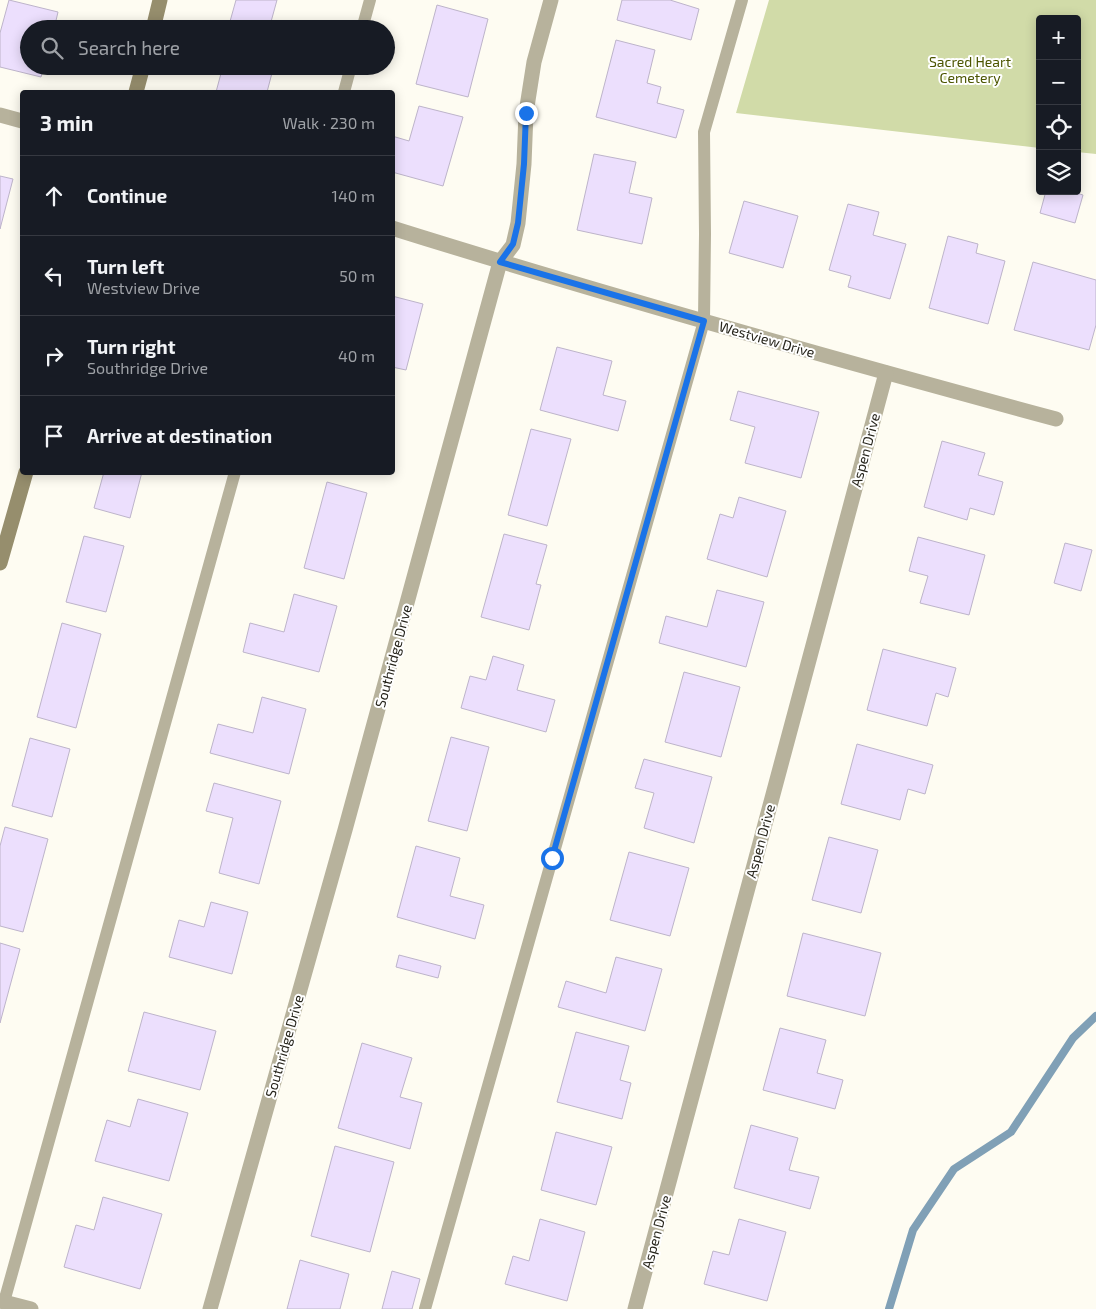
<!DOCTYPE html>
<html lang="en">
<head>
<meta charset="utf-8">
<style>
  :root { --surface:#171b24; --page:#20242c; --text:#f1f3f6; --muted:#9ea1a6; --line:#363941 }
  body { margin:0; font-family:"Exo 2",sans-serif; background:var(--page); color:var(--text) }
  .controls { position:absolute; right:15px; top:15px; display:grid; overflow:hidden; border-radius:5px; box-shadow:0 2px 12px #0003 }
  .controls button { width:45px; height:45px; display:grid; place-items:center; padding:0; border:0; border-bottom:1px solid var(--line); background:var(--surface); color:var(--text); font:25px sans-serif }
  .stop { position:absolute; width:15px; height:15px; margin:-11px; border:4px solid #1a73e8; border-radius:50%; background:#fff }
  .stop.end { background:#1a73e8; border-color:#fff; box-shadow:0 1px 5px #0008 }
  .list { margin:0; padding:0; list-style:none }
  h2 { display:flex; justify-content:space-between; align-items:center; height:65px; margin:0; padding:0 20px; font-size:21px }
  h2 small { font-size:16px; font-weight:400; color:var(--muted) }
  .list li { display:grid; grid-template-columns:32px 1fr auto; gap:15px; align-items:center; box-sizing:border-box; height:80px; padding:0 20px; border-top:1px solid var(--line) }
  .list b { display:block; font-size:19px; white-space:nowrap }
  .list p { margin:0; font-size:16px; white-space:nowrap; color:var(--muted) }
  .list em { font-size:16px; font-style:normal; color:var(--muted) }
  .icon { flex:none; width:28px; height:28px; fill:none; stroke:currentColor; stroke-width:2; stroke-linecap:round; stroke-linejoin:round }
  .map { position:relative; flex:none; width:1096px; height:1309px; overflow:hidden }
  .search { position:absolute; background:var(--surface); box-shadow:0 2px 12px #0003; left:20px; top:20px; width:375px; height:55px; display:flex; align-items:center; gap:12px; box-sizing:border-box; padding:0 18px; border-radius:28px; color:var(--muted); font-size:19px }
  .panel { position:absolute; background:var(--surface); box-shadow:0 2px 12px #0003; left:20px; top:90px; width:375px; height:385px; border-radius:5px }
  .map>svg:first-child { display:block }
  .green { fill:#d1dba8 }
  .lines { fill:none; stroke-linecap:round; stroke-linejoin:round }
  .stream { stroke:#80a0b6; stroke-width:8 }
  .building { fill:#ecdffd; stroke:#bdb4ca }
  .lane { stroke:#b7b29c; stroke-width:12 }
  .street { stroke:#b7b29c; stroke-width:15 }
  .secondary { stroke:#968e6d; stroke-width:15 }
  .route { stroke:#1a73e8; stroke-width:6 }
  .labels { text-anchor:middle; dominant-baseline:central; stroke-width:4; stroke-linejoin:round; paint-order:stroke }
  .park-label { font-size:14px; fill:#4c5500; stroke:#fff }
  .street-label { font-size:14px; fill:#27251c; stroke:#fff }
</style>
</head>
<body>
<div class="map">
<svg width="1096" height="1309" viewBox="0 0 1096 1309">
  <rect width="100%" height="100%" fill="#fefcf2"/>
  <!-- green -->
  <path class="green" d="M769 0H1096V154L1077 152V19H1040V148L736 113Z"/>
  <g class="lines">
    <!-- stream -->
    <path class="stream" d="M889 1309 913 1230 954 1169 1011 1132 1073 1038 1096 1016"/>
  </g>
  <!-- building -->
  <g class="building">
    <path d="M9 0 58 12 54 29H29V66H44L41 77 0 67V33Z"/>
    <path d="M236 0H277L269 29H245L229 25Z"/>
    <path d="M622 0H670L699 9 691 40 617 20Z"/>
    <path d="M437 5 488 19 468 97 416 84Z"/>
    <path d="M616 40 655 50 647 83 661 87 657 103 684 110 676 138 596 117Z"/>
    <path d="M223 66H248L272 73 267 92H216Z"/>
    <path d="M419 106 463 117 443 186 392 172V136L409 141Z"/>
    <path d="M594 154 636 162 629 193 652 198 642 244 577 230Z"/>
    <path d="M0 176 13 179 0 229Z"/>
    <path d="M1046 191H1070L1083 195 1075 223 1040 213Z"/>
    <path d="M744 201 798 216 783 268 729 253Z"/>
    <path d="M848 204 879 212 873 235 906 244 890 299 848 287 851 276 829 270Z"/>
    <path d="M948 236 978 244 976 253 1005 261 988 324 929 308Z"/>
    <path d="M1033 262 1096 280V325L1089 350 1014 330Z"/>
    <path d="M392 296 423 304 406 370 392 367Z"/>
    <path d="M557 347 612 361 603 395 626 401 618 431 540 410Z"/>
    <path d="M738 391 819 412 801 478 745 463 755 427 730 420Z"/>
    <path d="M531 429 571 439 547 526 508 515Z"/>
    <path d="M942 441 985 453 978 475 1003 482 994 515 970 508 967 520 924 507Z"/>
    <path d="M104 472H142L130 518 94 508Z"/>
    <path d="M327 482 367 493 344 579 304 568Z"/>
    <path d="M739 497 786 511 767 577 707 559 720 514 733 518Z"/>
    <path d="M504 534 547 545 536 584 541 585 529 630 481 617Z"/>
    <path d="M84 536 124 546 106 612 66 602Z"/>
    <path d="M918 537 985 555 969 615 920 603 928 576 909 571Z"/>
    <path d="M1065 543 1092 550 1081 591 1054 583Z"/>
    <path d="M717 590 764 602 746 667 659 643 666 616 707 627Z"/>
    <path d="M294 594 337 606 319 672 243 652 250 623 284 632Z"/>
    <path d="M62 623 101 634 76 728 37 717Z"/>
    <path d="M883 649 956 668 948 697 936 693 927 726 867 710Z"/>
    <path d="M493 656 524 665 517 690 555 700 546 732 461 708 470 676 486 680Z"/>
    <path d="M684 672 740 687 721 757 665 742Z"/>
    <path d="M262 697 306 709 289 774 210 753 218 724 253 733Z"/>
    <path d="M451 737 489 747 467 831 428 821Z"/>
    <path d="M30 738 70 749 52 817 12 806Z"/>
    <path d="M857 744 933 765 925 794 908 789 900 820 841 804Z"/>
    <path d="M644 759 712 777 694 843 644 828 654 793 635 788Z"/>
    <path d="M214 783 281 801 259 884 219 873 233 818 206 811Z"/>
    <path d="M5 827 48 839 23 932 0 926V846Z"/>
    <path d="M829 837 878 850 861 913 812 900Z"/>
    <path d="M416 846 460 858 450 896 484 905 475 939 397 917Z"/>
    <path d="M629 852 689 868 670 936 610 920Z"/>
    <path d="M211 902 248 912 232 974 169 957 179 920 204 927Z"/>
    <path d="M803 933 881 953 865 1016 787 996Z"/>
    <path d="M0 943 20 949 0 1023Z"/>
    <path d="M399 955 441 966 438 978 396 967Z"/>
    <path d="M616 957 662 969 645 1031 558 1007 566 981 606 993Z"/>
    <path d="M144 1012 216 1031 200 1090 128 1071Z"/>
    <path d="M780 1028 826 1040 817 1073 843 1080 835 1109 763 1090Z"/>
    <path d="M576 1032 629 1046 620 1080 631 1083 622 1119 557 1102Z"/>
    <path d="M362 1043 412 1058 400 1097 422 1103 410 1149 338 1128Z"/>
    <path d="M138 1099 188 1113 169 1181 95 1161 107 1120 130 1127Z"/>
    <path d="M751 1125 798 1138 789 1170 819 1177 810 1209 734 1188Z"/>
    <path d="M556 1132 612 1147 596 1205 541 1190Z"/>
    <path d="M335 1146 394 1162 370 1252 311 1236Z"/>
    <path d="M103 1197 162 1214 140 1289 64 1267 76 1225 94 1230Z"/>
    <path d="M540 1219 585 1232 567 1301 505 1284 513 1256 529 1261Z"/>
    <path d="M739 1219 786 1232 767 1301 704 1284 713 1251 729 1255Z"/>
    <path d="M300 1260 349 1274 340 1309H287Z"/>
    <path d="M392 1271 420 1279 412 1309H382Z"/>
  </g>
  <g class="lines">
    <!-- lane -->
    <g class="lane">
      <path d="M362 29 370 0"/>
      <path d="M344 92 351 66"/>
      <path d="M4 1302 235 472"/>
      <path d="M425 1309 704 321 705 234 704 132 742 0"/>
    </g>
    <!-- street -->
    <g class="street">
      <path d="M0 115 22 121"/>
      <path d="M392 228C612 297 834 359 1056 419"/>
      <path d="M0 1301 31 1309"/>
      <path d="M210 1309 345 830 500 262 513 245 518 223 524 164 526 113 534 62 551 0"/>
      <path d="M635 1309 886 373"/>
    </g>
    <!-- secondary -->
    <g class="secondary">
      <path d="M153 29 160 0"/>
      <path d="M136 92 143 66"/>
      <path d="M0 563 26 472"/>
    </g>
  </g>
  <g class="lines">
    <!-- route -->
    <path class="route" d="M526 113 524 164 518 223 513 244 500 262 704 321 552 858"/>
  </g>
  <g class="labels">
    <!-- park labels -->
    <g class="park-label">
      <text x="970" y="61">Sacred Heart<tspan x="970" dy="16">Cemetery</tspan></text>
    </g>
    <!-- street labels -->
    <g class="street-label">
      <text transform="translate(767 339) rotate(16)">Westview Drive</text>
      <text transform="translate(865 450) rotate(-75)">Aspen Drive</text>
      <text transform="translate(393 656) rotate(-75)">Southridge Drive</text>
      <text transform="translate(760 841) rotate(-75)">Aspen Drive</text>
      <text transform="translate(284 1046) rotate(-74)">Southridge Drive</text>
      <text transform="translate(656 1232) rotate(-75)">Aspen Drive</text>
    </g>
  </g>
</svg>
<div class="controls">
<button>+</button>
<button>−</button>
<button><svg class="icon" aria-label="locate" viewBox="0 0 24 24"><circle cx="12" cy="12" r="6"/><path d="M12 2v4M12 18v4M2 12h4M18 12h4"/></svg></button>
<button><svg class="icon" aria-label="layers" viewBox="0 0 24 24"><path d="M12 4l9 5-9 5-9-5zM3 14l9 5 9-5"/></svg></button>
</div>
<div class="stop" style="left:552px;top:858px"></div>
<div class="stop end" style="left:526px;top:113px"></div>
<div class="search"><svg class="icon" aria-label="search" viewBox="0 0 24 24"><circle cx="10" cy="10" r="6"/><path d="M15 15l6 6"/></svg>Search here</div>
<section class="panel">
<h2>3 min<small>Walk · 230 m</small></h2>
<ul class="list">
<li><svg class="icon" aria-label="ahead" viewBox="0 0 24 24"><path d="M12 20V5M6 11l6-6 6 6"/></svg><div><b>Continue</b></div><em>140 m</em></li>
<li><svg class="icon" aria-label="left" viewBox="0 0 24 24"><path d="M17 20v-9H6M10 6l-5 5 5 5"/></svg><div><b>Turn left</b><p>Westview Drive</p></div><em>50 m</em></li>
<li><svg class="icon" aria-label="right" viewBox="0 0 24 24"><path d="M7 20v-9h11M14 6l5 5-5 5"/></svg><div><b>Turn right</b><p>Southridge Drive</p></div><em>40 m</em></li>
<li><svg class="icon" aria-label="arrive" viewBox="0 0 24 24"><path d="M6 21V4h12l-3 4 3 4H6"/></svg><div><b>Arrive at destination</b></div></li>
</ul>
</section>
</div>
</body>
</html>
